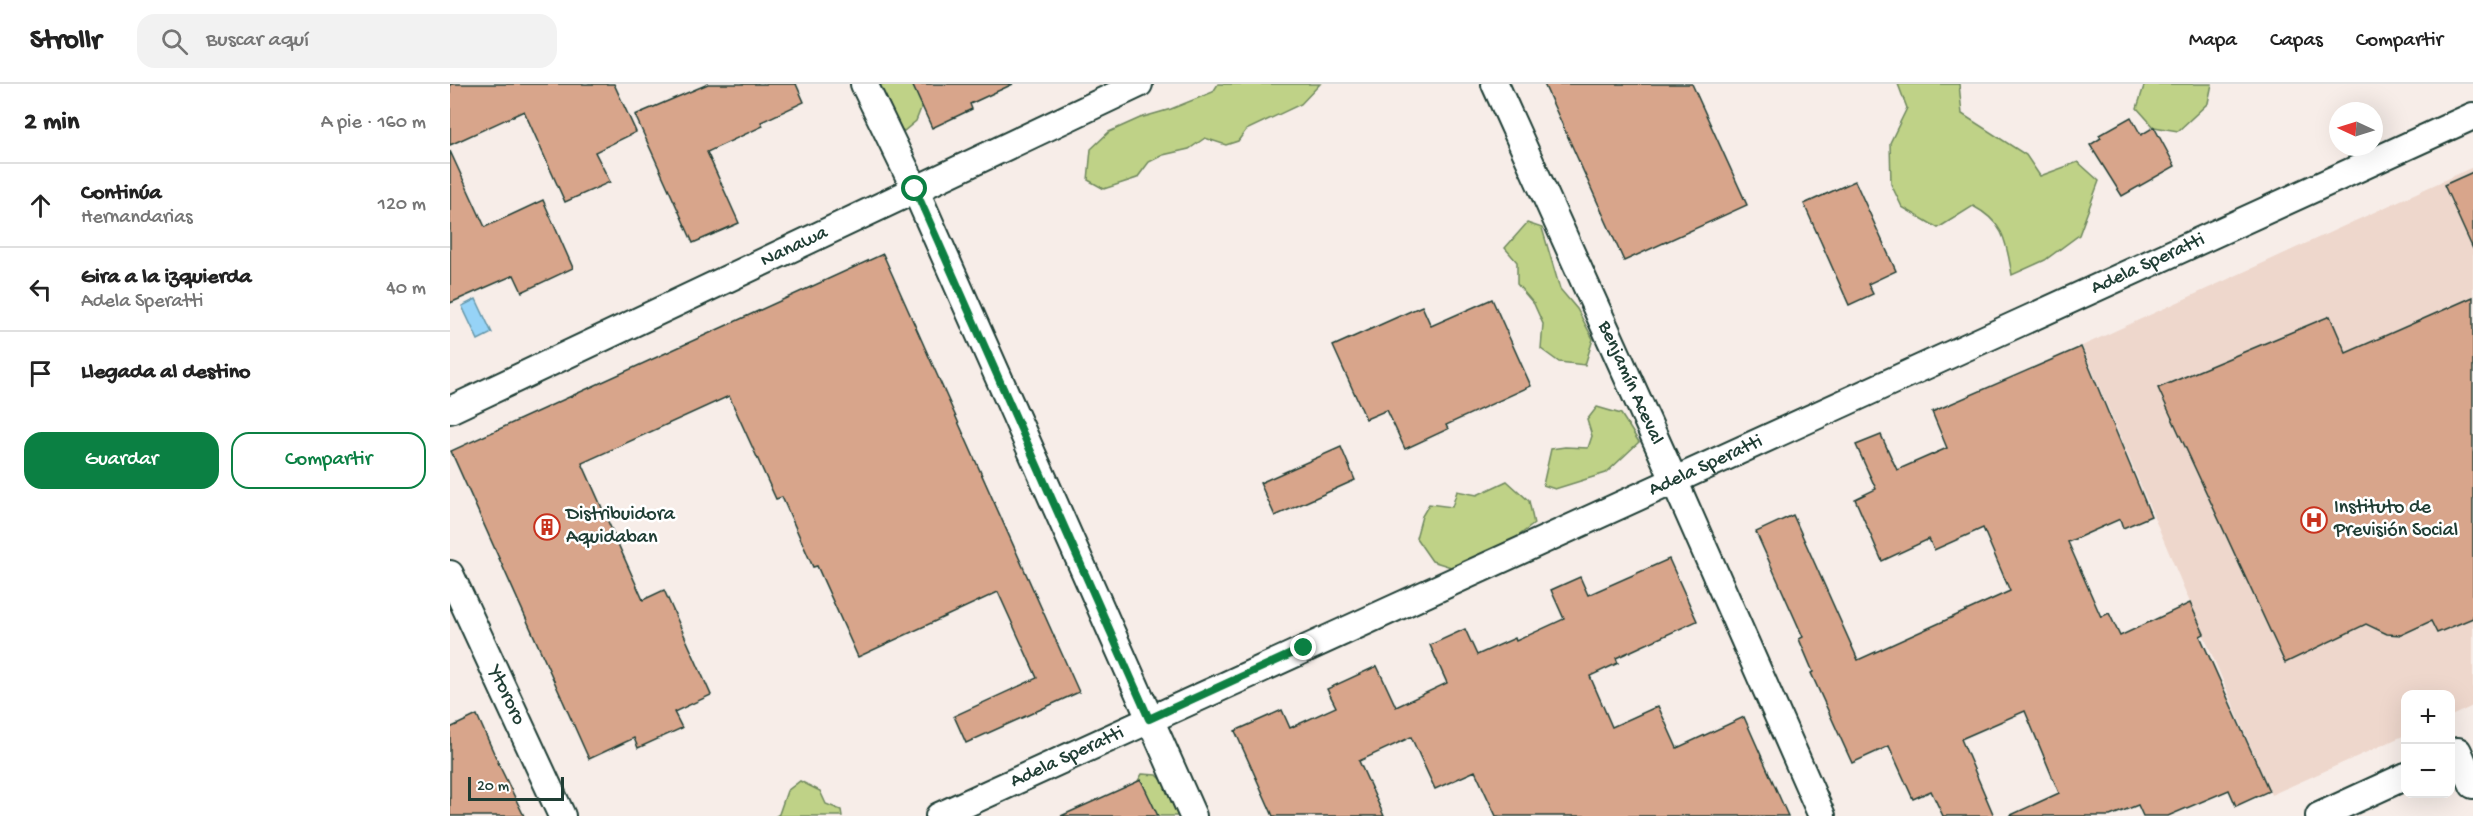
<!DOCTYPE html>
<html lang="es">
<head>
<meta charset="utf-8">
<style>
  :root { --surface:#fff; --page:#f2f2f2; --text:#222; --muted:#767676; --line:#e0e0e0; --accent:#0b8043 }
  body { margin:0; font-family:"Gochi Hand",sans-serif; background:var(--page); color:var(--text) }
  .controls { position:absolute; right:18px; bottom:18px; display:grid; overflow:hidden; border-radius:12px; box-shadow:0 6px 24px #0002 }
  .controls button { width:54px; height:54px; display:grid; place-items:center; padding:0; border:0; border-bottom:2px solid var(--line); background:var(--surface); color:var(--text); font:30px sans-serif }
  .compass { position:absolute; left:1879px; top:18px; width:54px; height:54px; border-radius:50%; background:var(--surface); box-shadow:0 6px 24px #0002; rotate:274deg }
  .scale { position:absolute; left:18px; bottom:15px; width:96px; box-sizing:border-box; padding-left:6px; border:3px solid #1f3d34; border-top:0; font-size:16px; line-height:21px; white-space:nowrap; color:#1f3d34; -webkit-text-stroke:4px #fff; paint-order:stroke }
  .stop { position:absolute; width:18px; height:18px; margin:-14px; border:4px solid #0b8043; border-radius:50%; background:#fff }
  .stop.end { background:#0b8043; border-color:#fff; box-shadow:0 2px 6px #0008 }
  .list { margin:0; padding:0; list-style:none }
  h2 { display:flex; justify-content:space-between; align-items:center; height:78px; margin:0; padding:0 24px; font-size:26px }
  h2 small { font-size:20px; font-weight:400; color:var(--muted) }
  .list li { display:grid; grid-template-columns:39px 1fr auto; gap:18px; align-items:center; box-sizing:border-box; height:84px; padding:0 24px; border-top:2px solid var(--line) }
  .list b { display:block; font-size:22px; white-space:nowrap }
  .list p { margin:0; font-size:20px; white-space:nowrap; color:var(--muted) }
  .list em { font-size:20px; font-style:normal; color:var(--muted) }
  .actions { display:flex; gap:12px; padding:18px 24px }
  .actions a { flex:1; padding:14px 0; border:2px solid var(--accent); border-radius:18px; text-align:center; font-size:21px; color:var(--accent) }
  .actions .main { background:var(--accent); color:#fff }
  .icon { flex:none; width:33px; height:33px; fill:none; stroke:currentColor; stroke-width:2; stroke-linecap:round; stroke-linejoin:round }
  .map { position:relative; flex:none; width:2023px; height:732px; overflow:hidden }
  header { display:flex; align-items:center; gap:36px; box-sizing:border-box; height:84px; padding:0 30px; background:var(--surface); border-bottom:2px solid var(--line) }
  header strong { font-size:28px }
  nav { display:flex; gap:33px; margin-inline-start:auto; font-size:21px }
  .search { width:420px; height:54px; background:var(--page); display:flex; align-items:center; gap:15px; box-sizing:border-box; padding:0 21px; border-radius:18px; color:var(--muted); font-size:22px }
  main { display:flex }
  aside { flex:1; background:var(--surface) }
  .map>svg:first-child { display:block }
  .built { fill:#eed7cc }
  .green { fill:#bfd287; stroke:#6f885e; stroke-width:1.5 }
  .water { fill:#96d3f7; stroke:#6697a9; stroke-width:1.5 }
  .building { fill:#d8a58b; stroke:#1f3d34; stroke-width:1.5 }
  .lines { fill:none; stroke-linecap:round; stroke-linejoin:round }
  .minor-casing { stroke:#1f3d34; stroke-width:30 }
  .minor { stroke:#fff; stroke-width:26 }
  .route { stroke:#0b8043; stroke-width:8 }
  .labels { text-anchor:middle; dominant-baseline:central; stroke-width:5; stroke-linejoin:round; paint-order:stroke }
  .street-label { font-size:20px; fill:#1f3d34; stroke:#fff }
  .poi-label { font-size:20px; fill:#1f3d34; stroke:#fff; text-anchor:start }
</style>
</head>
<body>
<header>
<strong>Strollr</strong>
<div class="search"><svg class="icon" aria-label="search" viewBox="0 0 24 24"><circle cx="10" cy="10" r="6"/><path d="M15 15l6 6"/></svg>Buscar aquí</div>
<nav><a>Mapa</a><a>Capas</a><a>Compartir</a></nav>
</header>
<main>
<aside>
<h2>2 min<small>A pie · 160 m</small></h2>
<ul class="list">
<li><svg class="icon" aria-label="ahead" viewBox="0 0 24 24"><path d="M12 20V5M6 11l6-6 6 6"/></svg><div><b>Continúa</b><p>Hernandarias</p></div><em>120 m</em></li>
<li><svg class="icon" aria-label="left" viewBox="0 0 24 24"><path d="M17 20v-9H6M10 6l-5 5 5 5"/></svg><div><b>Gira a la izquierda</b><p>Adela Speratti</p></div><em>40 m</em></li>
<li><svg class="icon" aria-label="arrive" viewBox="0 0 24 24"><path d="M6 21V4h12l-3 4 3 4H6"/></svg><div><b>Llegada al destino</b></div></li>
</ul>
<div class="actions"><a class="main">Guardar</a><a>Compartir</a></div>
</aside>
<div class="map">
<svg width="2023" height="732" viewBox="0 0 2023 732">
  <rect width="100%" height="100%" fill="#f7ede8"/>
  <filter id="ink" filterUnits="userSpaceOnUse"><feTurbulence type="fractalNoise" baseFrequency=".0167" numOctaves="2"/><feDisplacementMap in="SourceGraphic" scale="12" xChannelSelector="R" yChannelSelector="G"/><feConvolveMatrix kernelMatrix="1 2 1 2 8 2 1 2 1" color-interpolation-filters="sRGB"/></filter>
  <g filter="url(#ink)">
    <!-- built -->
    <path class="built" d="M2023 83V622L2001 632 2000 610H1956L1955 651 1821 711 1632 262Z"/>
    <!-- green -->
    <g class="green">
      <path d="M430 0H462L473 19 466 37 454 47 442 40Z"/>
      <path d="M768 0H870L851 20 796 46 788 57 776 61 755 54 739 65 713 71 699 78 687 94 654 105 638 96 641 65 659 48 690 34 721 25 763 8Z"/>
      <path d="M1448 0H1509L1512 30 1576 71 1590 92 1628 78 1649 97 1629 151 1595 176 1562 191C1556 158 1555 139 1523 122L1488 144 1452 123 1441 100 1440 59 1457 24Z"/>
      <path d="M1699 0H1762L1758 19 1728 47 1704 43 1687 24 1694 2Z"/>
      <path d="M1077 139 1092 144 1110 205 1127 225 1143 255 1135 281 1109 278 1091 265 1093 240 1084 220 1067 200V178L1055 164Z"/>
      <path d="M1147 323 1171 330 1189 358 1156 389 1105 405 1093 401 1101 365 1115 363 1138 364 1142 352 1137 336Z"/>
      <path d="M1057 397 1079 417 1084 440 1046 469 1001 483 982 477 966 454 972 432 979 420 1002 423 1007 407 1027 411Z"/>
      <path d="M692 690 707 691 723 707 736 732H688L685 702Z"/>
      <path d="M350 697 370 707 376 720 391 726 392 732H326L329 730 337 707Z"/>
    </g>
    <!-- water -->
    <path class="water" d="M26 215 42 249 28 256 12 222Z"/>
    <!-- building -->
    <g class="building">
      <path d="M0 0H164L186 48 145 68 160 98 115 118 74 27 0 61Z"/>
      <path d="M258 0H346L354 18 311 38 313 42 257 68 289 139 243 159 185 31Z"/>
      <path d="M462 0H563L520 20 522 25 482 44Z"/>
      <path d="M1094 0H1242L1297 121 1174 177Z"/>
      <path d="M1681 33 1691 51 1704 43 1725 82 1672 112 1640 61 1651 54 1649 51Z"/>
      <path d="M0 67 35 143 93 116 123 184 72 208 64 191 0 219Z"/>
      <path d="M2023 88V165L1994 101Z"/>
      <path d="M1405 97 1446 187 1418 200 1423 210 1399 221 1354 120Z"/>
      <path d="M433 170 629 608 516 659 504 632 587 594 548 508 408 573 367 482 363 483 332 413 326 415 279 312 132 379 193 516 214 506 261 611 224 628 232 644 188 664 184 654 139 675 1 367Z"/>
      <path d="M2023 213V534L1987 549 1981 537 1951 551 1937 550 1916 540 1835 579 1708 304 1880 232 1896 269Z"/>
      <path d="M1042 215 1081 302 996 341 998 345 955 365 937 326 916 335 883 262 972 222 981 242Z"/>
      <path d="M1631 263 1701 432 1673 444 1670 435 1618 458 1651 533 1659 529 1670 552 1740 519 1754 550 1750 552 1819 707 1786 722 1779 706 1718 732H1693L1688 721 1660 732H1559L1609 709 1575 627 1511 655 1544 732H1493L1481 707 1463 715 1439 662 1402 679 1361 589 1363 588 1349 555 1353 553 1306 448 1343 431 1408 576 1560 507 1533 444 1484 466 1479 455 1432 477 1405 415 1426 405 1406 361 1431 351 1447 386 1497 364 1482 328Z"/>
      <path d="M891 363 905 396 825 432 810 399Z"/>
      <path d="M1219 475 1247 537 1166 574 1168 579 1140 592 1162 643 1208 622 1227 664 1294 633 1338 732H1046L1025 687 985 705 961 653 909 677 934 732H823L785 647 832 626 840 644 886 623 877 605 927 582 946 623 997 599 980 561 1015 545 1027 571 1065 554 1066 557 1114 535 1101 506 1130 493 1138 511Z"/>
      <path d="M27 631 51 685 74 732H0V644Z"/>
      <path d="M691 696 708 732H611Z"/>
    </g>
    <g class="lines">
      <!-- minor casing -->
      <g class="minor-casing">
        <g id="minor">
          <path d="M414 0 465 105 743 732"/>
          <path id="s1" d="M1045 0 1224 396 1372 732"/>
          <path id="s2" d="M0 326 689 0"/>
          <path id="s3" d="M0 490 112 732"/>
          <path d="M2008 667 2023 701"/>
          <path id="s4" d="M489 732 2023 32"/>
          <path d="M1869 732 1956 692"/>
        </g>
      </g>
      <!-- minor -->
      <use href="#minor" class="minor"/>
    </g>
  </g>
  <g class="lines" filter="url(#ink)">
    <!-- route -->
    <path class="route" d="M465 105 699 635 854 564"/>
  </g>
  <!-- icons -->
  <defs>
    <g id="hospital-ring" transform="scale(1.35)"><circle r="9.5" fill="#fff" stroke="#c8321e" stroke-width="1.5"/><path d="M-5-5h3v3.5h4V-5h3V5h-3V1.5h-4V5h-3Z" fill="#c8321e"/></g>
    <g id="building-ring" transform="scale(1.35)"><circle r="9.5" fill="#fff" stroke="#c8321e" stroke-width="1.5"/><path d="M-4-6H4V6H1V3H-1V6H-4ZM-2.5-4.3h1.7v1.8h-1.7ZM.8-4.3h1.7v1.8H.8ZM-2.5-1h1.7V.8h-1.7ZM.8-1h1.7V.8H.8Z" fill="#c8321e"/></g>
  </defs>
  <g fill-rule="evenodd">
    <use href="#hospital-ring" x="1864" y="436"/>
    <use href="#building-ring" x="97" y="443"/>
  </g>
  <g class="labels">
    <!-- street labels -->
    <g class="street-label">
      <text stroke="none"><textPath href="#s2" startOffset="381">Nanawa</textPath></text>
      <text stroke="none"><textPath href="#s4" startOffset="1329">Adela Speratti</textPath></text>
      <text stroke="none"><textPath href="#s1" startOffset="328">Benjamín Aceval</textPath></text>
      <text stroke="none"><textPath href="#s4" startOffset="843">Adela Speratti</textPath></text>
      <text stroke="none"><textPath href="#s3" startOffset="134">Ytororo</textPath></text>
      <text stroke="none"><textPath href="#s4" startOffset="141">Adela Speratti</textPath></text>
    </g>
    <!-- poi labels -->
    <g class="poi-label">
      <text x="1884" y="424">Instituto de<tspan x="1884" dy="23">Previsión Social</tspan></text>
      <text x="116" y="431">Distribuidora<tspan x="116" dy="23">Aquidaban</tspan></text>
    </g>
  </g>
</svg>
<div class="controls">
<button>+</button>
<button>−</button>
</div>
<svg class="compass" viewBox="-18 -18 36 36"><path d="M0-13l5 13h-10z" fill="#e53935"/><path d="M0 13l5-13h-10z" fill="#767676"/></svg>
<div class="scale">20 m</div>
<div class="stop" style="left:465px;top:105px"></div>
<div class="stop end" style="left:854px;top:564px"></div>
</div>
</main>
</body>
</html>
